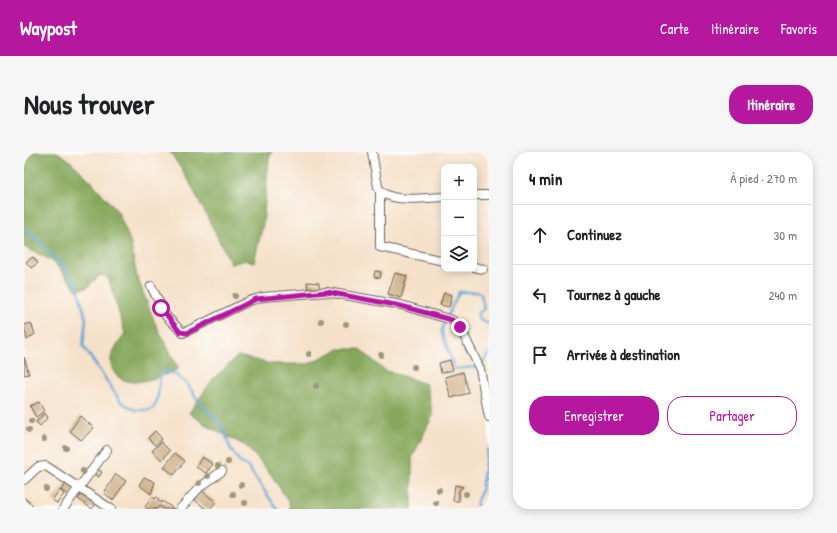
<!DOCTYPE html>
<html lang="fr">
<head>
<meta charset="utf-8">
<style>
  :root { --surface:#fff; --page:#f6f6f6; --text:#202124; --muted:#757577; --line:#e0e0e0; --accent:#b5179e }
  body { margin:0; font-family:"Patrick Hand",sans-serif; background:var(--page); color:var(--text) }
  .controls { position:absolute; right:12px; top:12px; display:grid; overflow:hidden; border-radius:8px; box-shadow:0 2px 10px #0003 }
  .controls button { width:36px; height:36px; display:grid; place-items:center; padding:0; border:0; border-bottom:1px solid var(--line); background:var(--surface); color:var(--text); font:20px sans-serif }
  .stop { position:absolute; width:12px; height:12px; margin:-9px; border:3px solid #b5179e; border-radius:50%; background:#fff }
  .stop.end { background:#b5179e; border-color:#fff; box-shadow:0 1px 4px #0008 }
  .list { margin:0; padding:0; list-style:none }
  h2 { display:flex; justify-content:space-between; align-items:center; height:52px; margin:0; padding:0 16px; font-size:17px }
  h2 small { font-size:13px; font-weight:400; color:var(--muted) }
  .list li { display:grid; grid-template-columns:26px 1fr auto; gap:12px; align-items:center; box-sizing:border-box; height:60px; padding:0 16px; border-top:1px solid var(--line) }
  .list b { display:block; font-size:15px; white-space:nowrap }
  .list em { font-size:13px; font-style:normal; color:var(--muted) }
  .actions { display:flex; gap:8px; padding:12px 16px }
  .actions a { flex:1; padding:9px 0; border:1px solid var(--accent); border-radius:16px; text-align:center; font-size:14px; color:var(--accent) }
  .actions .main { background:var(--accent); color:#fff }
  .icon { flex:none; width:22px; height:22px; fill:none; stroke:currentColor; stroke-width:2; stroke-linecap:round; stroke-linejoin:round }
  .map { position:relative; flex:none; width:465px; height:357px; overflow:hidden; border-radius:16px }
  header { display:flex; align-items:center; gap:24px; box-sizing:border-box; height:56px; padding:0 20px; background:var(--accent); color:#fff }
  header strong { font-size:19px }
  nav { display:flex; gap:22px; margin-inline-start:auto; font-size:14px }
  .intro { display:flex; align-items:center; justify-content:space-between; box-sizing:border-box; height:96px; padding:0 24px }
  h1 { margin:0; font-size:28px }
  .button { padding:10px 18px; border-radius:16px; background:var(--accent); color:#fff; font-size:14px; font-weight:700 }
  main { display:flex; gap:24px; padding:0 24px }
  aside { flex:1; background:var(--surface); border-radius:16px; box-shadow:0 2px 10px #0003 }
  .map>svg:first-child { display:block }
  .forest { fill:#86a75b; stroke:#51623c }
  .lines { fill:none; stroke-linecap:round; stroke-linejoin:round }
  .stream { stroke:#60a2d4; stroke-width:2.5 }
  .building { fill:#cfb189 }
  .minor-casing { stroke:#686159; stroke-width:10 }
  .minor { stroke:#fff; stroke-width:8 }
  .tree { fill:#9c997a }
  .route { stroke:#b5179e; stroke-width:5 }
</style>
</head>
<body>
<header>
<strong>Waypost</strong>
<nav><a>Carte</a><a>Itinéraire</a><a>Favoris</a></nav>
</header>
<div class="intro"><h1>Nous trouver</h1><a class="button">Itinéraire</a></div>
<main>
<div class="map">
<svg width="465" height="357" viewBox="0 0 465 357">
  <rect width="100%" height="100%" fill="#fdfcf7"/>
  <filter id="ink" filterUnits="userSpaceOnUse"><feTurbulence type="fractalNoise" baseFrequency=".025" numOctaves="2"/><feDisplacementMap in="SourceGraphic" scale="8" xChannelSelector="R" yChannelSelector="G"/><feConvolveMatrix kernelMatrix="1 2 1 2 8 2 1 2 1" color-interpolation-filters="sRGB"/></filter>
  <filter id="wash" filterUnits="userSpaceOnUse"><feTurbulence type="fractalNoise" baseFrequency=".012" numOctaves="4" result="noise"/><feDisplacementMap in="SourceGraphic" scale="16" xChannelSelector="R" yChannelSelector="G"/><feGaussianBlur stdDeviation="0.9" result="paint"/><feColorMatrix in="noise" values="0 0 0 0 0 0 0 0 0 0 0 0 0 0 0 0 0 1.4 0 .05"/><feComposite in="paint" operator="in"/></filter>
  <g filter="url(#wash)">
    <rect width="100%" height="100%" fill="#f5e1c9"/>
    <!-- forest -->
    <g class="forest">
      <path d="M0 0H33L44 7 66 28 94 60 106 89 113 125 131 171 155 217C138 224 107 238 92 223 88 218 86 212 87 206 89 196 97 190 101 181L85 128 81 124 76 123 64 135 53 138 29 109 0 95Z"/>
      <path d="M146 0H248L245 7 239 72 230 110 222 108 207 112 165 29Z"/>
      <path d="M315 197H336L360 218 402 232 409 263 388 306V357H266L265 350 246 321 222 294 185 275 165 261 189 227 214 204 247 212H284Z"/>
    </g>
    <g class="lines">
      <!-- stream -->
      <g class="stream">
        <path d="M0 76 14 88 41 117 53 133 62 167 59 194 97 250 111 258H126C138 251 132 232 138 220L143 219 152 223 163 232 177 253 195 270 200 277 206 296 216 310 224 315 253 357"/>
        <path d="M423 165 435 140H454L457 142 460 157 454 161C452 170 460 168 465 172"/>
        <path d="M422 168 418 177V182L431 217 453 215"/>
        <path d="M457 214 465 200"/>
        <path d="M458 328 465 327"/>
        <path d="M458 357 452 352 457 339 463 298H465"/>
      </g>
    </g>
    <g id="blocks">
      <!-- building -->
      <g class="building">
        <path d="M9 105 14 111 7 116 2 110Z"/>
        <path d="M351 119 357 120 356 126 350 125Z"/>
        <path d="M371 121 383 124 377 146 364 142Z"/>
        <path d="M283 130 295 131V137H284Z"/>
        <path d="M420 141 428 143 425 155 416 153Z"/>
        <path d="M7 171 11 182 3 188 0 173Z"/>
        <path d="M0 205 5 222 0 223Z"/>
        <path d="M426 208 429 218 417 221 415 211Z"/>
        <path d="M439 220 445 241 427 246 421 225Z"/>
        <path d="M15 250 20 259 12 265 6 254Z"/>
        <path d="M20 261 24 265 16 274 12 270Z"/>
        <path d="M56 264 70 276 57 288 46 279Z"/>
        <path d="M131 279 138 287 131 293 124 286Z"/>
        <path d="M137 290 146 299 138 308 128 299Z"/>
        <path d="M151 301 161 309 150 323 140 315Z"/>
        <path d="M178 305 189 312 182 321 172 315Z"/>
        <path d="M73 317 78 320 75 325 70 322Z"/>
        <path d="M92 322 102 329 89 348 80 341Z"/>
        <path d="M120 325 131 330 127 342 115 333Z"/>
        <path d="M44 329 51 335 46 344 37 338Z"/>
        <path d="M431 333 439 335 435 338V349H429Z"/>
        <path d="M36 338 40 342 33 351 28 348Z"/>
        <path d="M178 339 192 350 186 357H182L171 348Z"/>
        <path d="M59 340 73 350 68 357 54 347Z"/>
        <path d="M128 345 131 347 132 345 135 347 134 349 137 351 138 349 150 357H140L135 354 133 357H124L121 355Z"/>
        <path d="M0 346 9 353 4 357H0Z"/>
      </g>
    </g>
  </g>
  <g filter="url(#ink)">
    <use href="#blocks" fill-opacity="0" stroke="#686159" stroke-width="1"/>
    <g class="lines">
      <!-- minor casing -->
      <g class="minor-casing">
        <g id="minor">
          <path d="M348 0 354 35C363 53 403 45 420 45"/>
          <path d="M356 39V95L420 109"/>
          <path d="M450 43H465"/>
          <path d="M450 115 459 117"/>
          <path d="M127 134 142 164 159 181 225 149 239 145 303 140 377 153 428 168 436 175 456 217 465 265"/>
          <path d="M0 328 14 315 22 314 87 357"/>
          <path d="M39 357 83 298"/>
          <path d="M156 357 175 336 198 319"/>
        </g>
      </g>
      <!-- minor -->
      <use href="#minor" class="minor"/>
    </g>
    <!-- trees -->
    <g class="tree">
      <circle cx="211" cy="144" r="3"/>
      <circle cx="297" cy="169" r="3"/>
      <circle cx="322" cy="172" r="3"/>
      <circle cx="285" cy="202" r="3"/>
      <circle cx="357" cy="203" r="3"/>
      <circle cx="390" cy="215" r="3"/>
      <circle cx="292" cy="234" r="3"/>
      <circle cx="7" cy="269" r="3"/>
      <circle cx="5" cy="278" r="3"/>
      <circle cx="20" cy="287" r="3"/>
      <circle cx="42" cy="296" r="3"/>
      <circle cx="204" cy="310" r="3"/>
      <circle cx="194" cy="314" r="3"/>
      <circle cx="59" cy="319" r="3"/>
      <circle cx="184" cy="324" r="3"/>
      <circle cx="175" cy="331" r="3"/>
      <circle cx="217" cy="333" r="3"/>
      <circle cx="22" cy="337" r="3"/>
      <circle cx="415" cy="338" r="3"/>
      <circle cx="209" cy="342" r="3"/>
      <circle cx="442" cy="342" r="3"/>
      <circle cx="221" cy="351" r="3"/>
      <circle cx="412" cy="351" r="3"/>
    </g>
  </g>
  <g class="lines" filter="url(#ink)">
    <!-- route -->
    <path class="route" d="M137 156 156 180 163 181 232 147 303 140 377 154 428 168 436 175"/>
  </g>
</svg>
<div class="controls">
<button>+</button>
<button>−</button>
<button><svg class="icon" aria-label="layers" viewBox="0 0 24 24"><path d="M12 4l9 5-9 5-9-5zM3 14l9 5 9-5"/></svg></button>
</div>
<div class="stop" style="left:137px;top:156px"></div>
<div class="stop end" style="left:436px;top:175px"></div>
</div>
<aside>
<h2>4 min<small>À pied · 270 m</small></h2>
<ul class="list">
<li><svg class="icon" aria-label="ahead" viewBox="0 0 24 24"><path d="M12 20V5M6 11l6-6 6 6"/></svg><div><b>Continuez</b></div><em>30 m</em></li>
<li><svg class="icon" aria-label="left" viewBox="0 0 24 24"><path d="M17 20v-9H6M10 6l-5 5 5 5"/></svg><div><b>Tournez à gauche</b></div><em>240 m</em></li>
<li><svg class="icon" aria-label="arrive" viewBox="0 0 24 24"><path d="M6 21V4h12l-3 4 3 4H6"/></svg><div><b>Arrivée à destination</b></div></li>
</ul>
<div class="actions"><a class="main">Enregistrer</a><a>Partager</a></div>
</aside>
</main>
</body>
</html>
